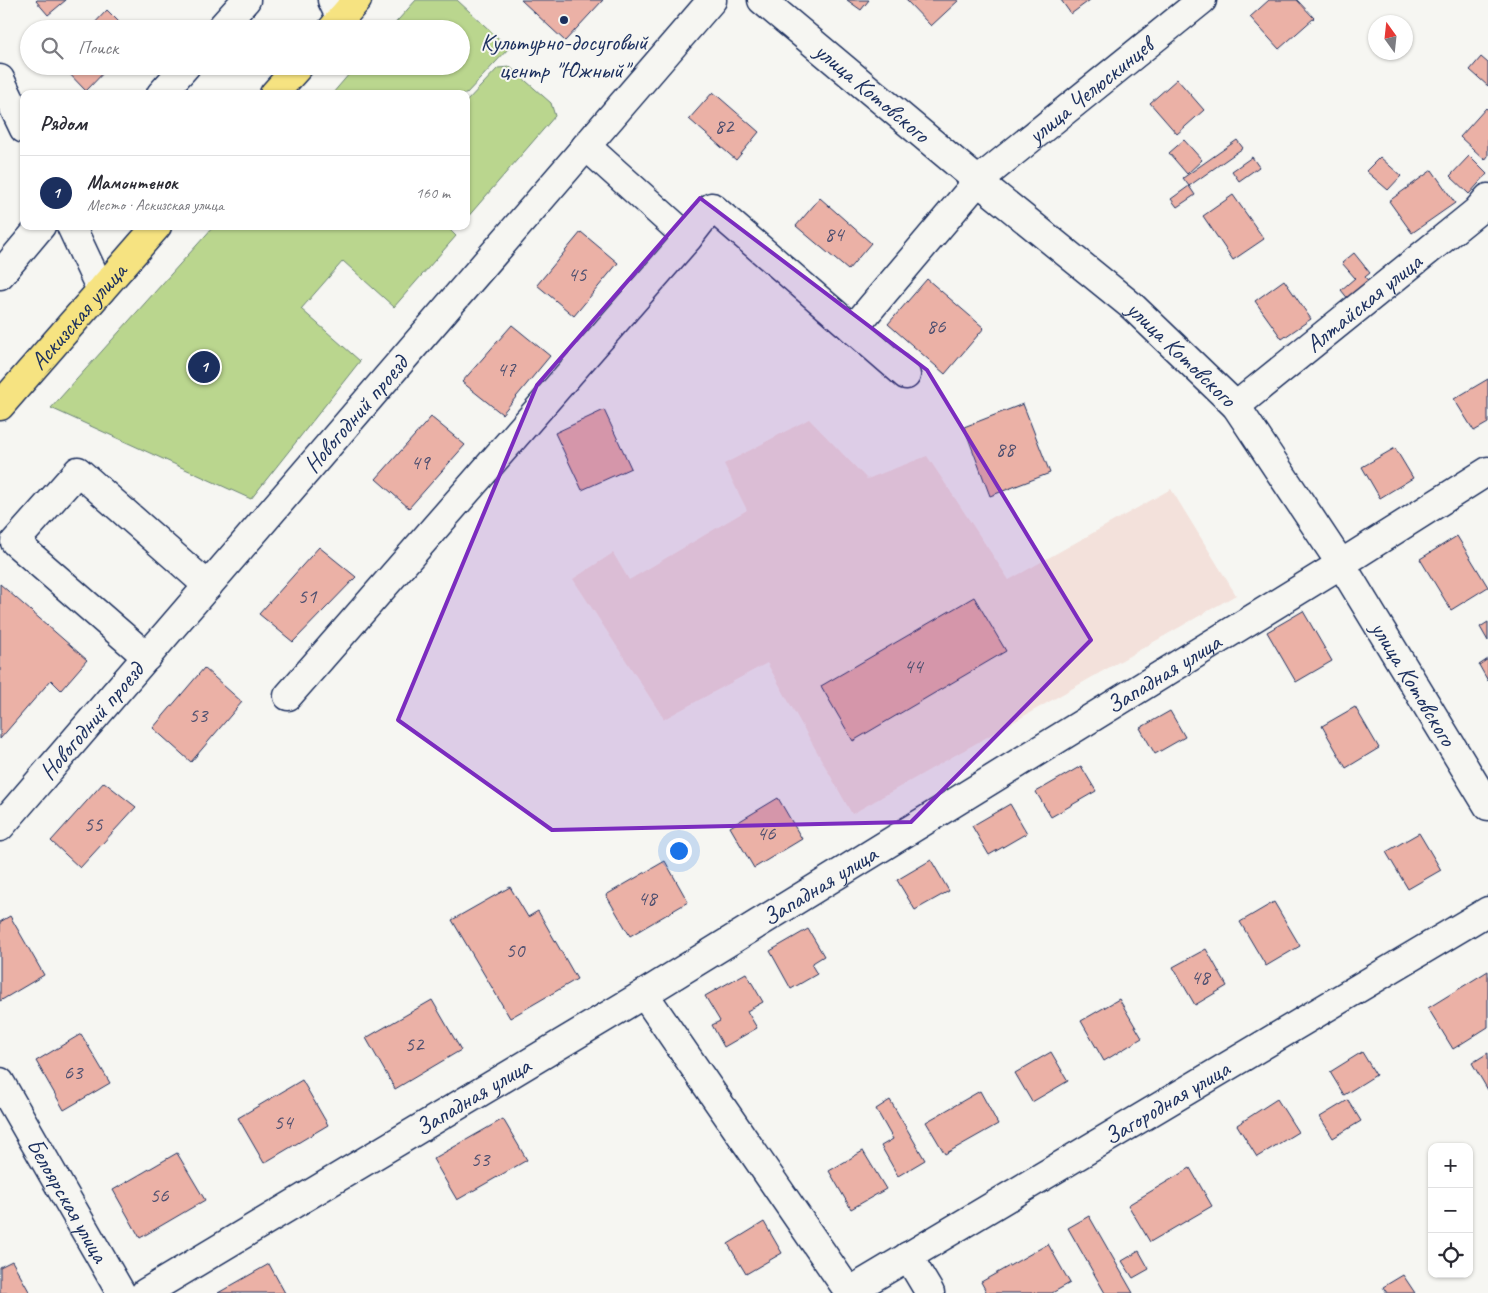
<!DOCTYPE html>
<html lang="ru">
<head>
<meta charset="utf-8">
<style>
  :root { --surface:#fff; --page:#f7f7f7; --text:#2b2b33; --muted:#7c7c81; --line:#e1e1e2; --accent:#1b2f5e }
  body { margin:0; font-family:Caveat,sans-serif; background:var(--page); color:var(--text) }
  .controls { position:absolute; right:15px; bottom:15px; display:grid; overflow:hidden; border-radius:10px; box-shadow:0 1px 4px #0004 }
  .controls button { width:45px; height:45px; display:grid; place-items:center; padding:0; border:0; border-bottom:1px solid var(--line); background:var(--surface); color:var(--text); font:25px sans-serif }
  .compass { position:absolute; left:1368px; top:15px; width:45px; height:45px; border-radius:50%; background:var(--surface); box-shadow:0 1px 4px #0004; rotate:345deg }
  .you { position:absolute; left:678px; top:850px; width:18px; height:18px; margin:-12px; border:4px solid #fff; border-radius:50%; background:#1a73e8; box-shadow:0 0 0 8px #1a73e833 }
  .badge { display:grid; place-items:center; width:32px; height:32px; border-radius:50%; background:var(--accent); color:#fff; font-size:16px; font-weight:700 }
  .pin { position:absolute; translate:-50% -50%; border:2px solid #fff; box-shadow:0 1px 5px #0006 }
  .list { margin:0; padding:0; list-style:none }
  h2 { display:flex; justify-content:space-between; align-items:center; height:65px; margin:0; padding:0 20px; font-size:21px }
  h2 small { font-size:16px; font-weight:400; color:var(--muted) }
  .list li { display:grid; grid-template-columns:32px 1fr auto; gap:15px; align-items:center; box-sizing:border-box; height:75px; padding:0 20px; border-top:1px solid var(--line) }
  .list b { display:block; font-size:19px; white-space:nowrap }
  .list p { margin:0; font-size:16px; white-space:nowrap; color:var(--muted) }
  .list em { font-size:16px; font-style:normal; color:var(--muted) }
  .icon { flex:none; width:28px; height:28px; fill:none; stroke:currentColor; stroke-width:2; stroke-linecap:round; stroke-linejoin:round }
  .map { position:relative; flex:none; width:1488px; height:1293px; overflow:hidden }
  .search { position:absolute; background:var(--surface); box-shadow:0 1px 4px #0004; left:20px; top:20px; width:450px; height:55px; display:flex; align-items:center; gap:12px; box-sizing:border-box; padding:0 18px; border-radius:28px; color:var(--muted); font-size:19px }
  .panel { position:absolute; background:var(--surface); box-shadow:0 1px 4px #0004; left:20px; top:90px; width:450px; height:140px; border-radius:10px }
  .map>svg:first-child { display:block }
  .built { fill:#f3e1db }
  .green { fill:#bad68e; stroke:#6a8276 }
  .building { fill:#ebb1a6; stroke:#1b2f5e }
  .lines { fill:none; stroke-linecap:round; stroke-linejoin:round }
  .minor-casing { stroke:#1b2f5e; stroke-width:31 }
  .major-casing { stroke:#1b2f5e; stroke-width:31 }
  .minor { stroke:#f6f6f2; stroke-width:28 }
  .major { stroke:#f6e381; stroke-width:28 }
  .marked { fill:#7b2cbf; fill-opacity:0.2; stroke:#7b2cbf; stroke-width:4; stroke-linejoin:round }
  .poi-dot { fill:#1b2f5e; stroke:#f6f6f2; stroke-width:2 }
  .labels { text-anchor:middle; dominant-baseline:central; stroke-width:4; stroke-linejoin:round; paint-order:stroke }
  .number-label { font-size:21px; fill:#4f5070 }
  .poi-label { font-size:24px; fill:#1b2f5e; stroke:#f6f6f2 }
  .street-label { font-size:24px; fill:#1b2f5e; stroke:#f6f6f2 }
</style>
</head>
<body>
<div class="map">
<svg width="1488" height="1293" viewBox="0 0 1488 1293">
  <rect width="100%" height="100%" fill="#f6f6f2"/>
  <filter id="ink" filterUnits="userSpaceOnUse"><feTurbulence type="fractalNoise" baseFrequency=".02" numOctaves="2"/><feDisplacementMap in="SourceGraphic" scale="10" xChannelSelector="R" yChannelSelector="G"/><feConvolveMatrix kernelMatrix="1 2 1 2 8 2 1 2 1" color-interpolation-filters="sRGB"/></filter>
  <g filter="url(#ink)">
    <!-- built -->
    <path class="built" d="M809 419 867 479 927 456 1009 580 1171 489 1236 595 852 814 767 663 664 719 573 579 613 553 629 580 747 510 724 464Z"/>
    <!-- green -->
    <g class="green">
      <path d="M416 0H457L509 48 466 94H332L356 66H461V29H390Z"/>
      <path d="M510 67 551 103 555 116 466 219V102L498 68Z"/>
      <path d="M214 226H446L456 236 394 307 343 261 301 309 360 361 251 499 51 408Z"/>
    </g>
    <!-- building -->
    <g class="building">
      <path d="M37 0H66L48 15 36 1Z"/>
      <path d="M521 0H603L565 41Z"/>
      <path d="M847 0H869L861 10Z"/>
      <path d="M906 0H959L931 26Z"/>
      <path d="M1061 0H1090L1071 14Z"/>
      <path d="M1269 0H1297L1314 18 1279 49 1250 17Z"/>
      <path d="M107 10 126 29H89Z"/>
      <path d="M1481 57 1488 63V86L1470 70Z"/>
      <path d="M62 66H110L86 91Z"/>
      <path d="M1177 79 1204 110 1177 134 1150 103Z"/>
      <path d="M713 92 759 132 736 160 689 119Z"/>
      <path d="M1486 108 1488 110V156L1485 160 1460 137Z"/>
      <path d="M1184 140 1202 160 1187 174 1169 153Z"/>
      <path d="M1237 140 1243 148 1189 186 1183 178Z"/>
      <path d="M1469 156 1487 174 1469 194 1450 176Z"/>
      <path d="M1252 157 1259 167 1239 181 1232 171Z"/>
      <path d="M1380 157 1401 176 1388 190 1366 171Z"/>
      <path d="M1432 170 1455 203 1412 233 1389 201Z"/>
      <path d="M1189 186 1195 195 1177 207 1171 199Z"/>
      <path d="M1233 195 1264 239 1233 260 1203 216Z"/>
      <path d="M820 198 871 243 848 270 796 226Z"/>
      <path d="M581 232 618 263 574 316 537 285Z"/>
      <path d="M1354 253 1370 273 1365 277 1374 288 1353 305 1341 290 1355 278 1342 263Z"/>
      <path d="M927 279 984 328 945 374 888 324Z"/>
      <path d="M1284 280 1311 319 1282 339 1255 301Z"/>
      <path d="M512 325 550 356 502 414 462 382Z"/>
      <path d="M1488 379V423L1474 431 1454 399Z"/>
      <path d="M1023 404 1050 473 990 496 964 427Z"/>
      <path d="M604 410 631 468 582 490 555 433Z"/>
      <path d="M431 417 465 445 409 508 376 479Z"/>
      <path d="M1395 448 1413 478 1380 498 1362 467Z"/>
      <path d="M1457 536 1488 587 1451 610 1420 559Z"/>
      <path d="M319 547 356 577 293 642 259 614Z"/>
      <path d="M0 584 87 660 61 690 51 680 0 739Z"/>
      <path d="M974 597 1006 651 853 741 821 686Z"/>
      <path d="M1303 611 1332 661 1296 682 1267 632Z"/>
      <path d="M1488 622V641L1480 627Z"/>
      <path d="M1488 659V681L1479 665Z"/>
      <path d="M204 668 242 702 191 762 153 728Z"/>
      <path d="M1355 707 1379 748 1346 768 1322 726Z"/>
      <path d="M1170 711 1185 737 1155 754 1140 728Z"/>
      <path d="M1081 766 1096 791 1051 817 1036 792Z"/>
      <path d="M104 782 136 807 80 868 51 841Z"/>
      <path d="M778 798 802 839 754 868 730 827Z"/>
      <path d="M1010 804 1027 833 989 855 972 826Z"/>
      <path d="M1419 833 1441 870 1408 889 1386 852Z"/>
      <path d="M931 860 949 891 915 910 897 880Z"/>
      <path d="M665 861 688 902 630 936 606 895Z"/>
      <path d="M510 887 528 917 538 911 577 979 510 1018 452 920Z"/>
      <path d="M1274 902 1300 946 1266 966 1240 922Z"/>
      <path d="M10 916 44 975 0 1001V922Z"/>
      <path d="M808 929 824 956 811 964 817 974 791 989 770 951Z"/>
      <path d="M1206 949 1227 986 1195 1005 1173 967Z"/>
      <path d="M1488 971V1027L1453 1049 1428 1008Z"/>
      <path d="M746 973 763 1002 747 1011 757 1028 724 1047 712 1025 720 1021 705 996Z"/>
      <path d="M1119 999 1142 1038 1104 1061 1081 1021Z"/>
      <path d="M432 1000 461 1050 395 1089 366 1038Z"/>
      <path d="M81 1034 110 1083 64 1110 36 1061Z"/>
      <path d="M1051 1052 1068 1081 1032 1102 1015 1073Z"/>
      <path d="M1362 1052 1376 1075 1344 1095 1330 1072Z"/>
      <path d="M1488 1053V1090L1472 1063Z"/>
      <path d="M302 1080 328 1125 264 1163 238 1118Z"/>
      <path d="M980 1091 998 1124 945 1154 926 1122Z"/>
      <path d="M1277 1099 1298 1132 1257 1157 1237 1125Z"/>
      <path d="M890 1100 925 1160 898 1176 881 1146 893 1139 876 1109Z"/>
      <path d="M1348 1100 1361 1121 1333 1138 1320 1117Z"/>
      <path d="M503 1119 527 1160 457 1200 433 1159Z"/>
      <path d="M863 1151 886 1189 851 1209 829 1171Z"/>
      <path d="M177 1153 205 1200 140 1238 113 1190Z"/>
      <path d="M1190 1168 1212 1206 1150 1242 1128 1205Z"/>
      <path d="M1089 1216 1133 1293H1105L1068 1228Z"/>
      <path d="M764 1222 782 1253 746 1274 728 1244Z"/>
      <path d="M1048 1244 1070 1283 1052 1293H987L981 1282Z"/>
      <path d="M1139 1251 1149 1269 1133 1278 1122 1261Z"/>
      <path d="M12 1261 30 1293H0V1267Z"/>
      <path d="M269 1264 285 1293H218Z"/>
      <path d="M1403 1275 1415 1293H1387L1383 1287Z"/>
    </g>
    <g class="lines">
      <!-- minor casing -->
      <g class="minor-casing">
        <g id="minor">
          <path d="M332 0 341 19"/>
          <path id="s1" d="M762 0 978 181 1133 307 1236 406 1341 564 1488 806"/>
          <path d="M220 29 246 0"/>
          <path d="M0 79 24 129"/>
          <path d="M161 94 186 66"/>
          <path d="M71 226 101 290"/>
          <path d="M688 238 712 207 906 375"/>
          <path d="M0 275 41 226"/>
          <path id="s2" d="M853 329 978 181 1202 0"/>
          <path id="s3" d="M1236 406 1476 212 1488 198"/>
          <path d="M147 657 15 542 78 471 208 586"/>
          <path d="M288 696 688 238 586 146"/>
          <path id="s4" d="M0 827 712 0"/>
          <path d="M644 994 849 1292"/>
          <path id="s5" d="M0 1082 121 1293"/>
          <path d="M908 1256 930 1293"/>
          <path id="s6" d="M145 1293 644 994 1341 564 1488 471"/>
          <path id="s7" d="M847 1293 1488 911"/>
        </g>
      </g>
      <!-- major casing -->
      <g class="major-casing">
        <g id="major">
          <path d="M332 29 357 0"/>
          <path d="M274 94 299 66"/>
          <path id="s8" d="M0 406 157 226"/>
        </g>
      </g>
      <!-- minor -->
      <use href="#minor" class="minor"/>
      <!-- major -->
      <use href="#major" class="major"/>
    </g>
  </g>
  <!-- marked area -->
  <path class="marked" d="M700 198 927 370 1091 640 911 822 552 830 398 720 537 385Z"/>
  <!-- markers -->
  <circle class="poi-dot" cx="564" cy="20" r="5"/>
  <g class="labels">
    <!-- number labels -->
    <g class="number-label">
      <text x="724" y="126">82</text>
      <text x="834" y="234">84</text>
      <text x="577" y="274">45</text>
      <text x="936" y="326">86</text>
      <text x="506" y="369">47</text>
      <text x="1005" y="449">88</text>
      <text x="420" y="462">49</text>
      <text x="307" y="596">51</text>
      <text x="913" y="666">44</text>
      <text x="198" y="715">53</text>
      <text x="93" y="824">55</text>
      <text x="766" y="833">46</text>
      <text x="647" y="898">48</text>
      <text x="515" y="950">50</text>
      <text x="1200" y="977">48</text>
      <text x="414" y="1044">52</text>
      <text x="73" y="1072">63</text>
      <text x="283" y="1122">54</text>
      <text x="480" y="1159">53</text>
      <text x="159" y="1195">56</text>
    </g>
    <!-- poi labels -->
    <g class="poi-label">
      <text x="564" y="42">Культурно-досуговый<tspan x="564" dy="28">центр "Южный"</tspan></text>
    </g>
    <!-- street labels -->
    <g class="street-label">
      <text stroke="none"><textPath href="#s2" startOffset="338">улица Челюскинцев</textPath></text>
      <text stroke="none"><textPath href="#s1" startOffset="144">улица Котовского</textPath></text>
      <text stroke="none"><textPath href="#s3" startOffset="164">Алтайская улица</textPath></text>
      <text stroke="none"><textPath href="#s8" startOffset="119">Аскизская улица</textPath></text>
      <text stroke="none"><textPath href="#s1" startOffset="549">улица Котовского</textPath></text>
      <text stroke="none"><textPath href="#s4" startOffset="545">Новогодний проезд</textPath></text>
      <text stroke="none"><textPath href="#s6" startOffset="1192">Западная улица</textPath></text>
      <text stroke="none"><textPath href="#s1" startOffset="954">улица Котовского</textPath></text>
      <text stroke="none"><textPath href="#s4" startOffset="140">Новогодний проезд</textPath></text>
      <text stroke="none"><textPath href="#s6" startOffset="788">Западная улица</textPath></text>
      <text stroke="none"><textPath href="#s6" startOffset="382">Западная улица</textPath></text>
      <text stroke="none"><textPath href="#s7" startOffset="372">Загородная улица</textPath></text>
      <text stroke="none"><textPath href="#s5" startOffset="136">Белоярская улица</textPath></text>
    </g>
  </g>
</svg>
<div class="controls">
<button>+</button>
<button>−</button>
<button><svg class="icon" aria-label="locate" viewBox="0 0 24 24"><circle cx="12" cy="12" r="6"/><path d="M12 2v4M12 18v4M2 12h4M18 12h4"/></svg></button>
</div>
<svg class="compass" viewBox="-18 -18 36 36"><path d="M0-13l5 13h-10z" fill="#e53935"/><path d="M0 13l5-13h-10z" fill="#7c7c81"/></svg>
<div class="you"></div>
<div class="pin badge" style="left:204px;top:367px">1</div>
<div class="search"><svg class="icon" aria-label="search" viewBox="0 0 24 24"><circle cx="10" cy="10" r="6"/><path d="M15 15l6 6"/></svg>Поиск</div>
<section class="panel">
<h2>Рядом<small></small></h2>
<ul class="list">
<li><span class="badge">1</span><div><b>Мамонтенок</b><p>Место · Аскизская улица</p></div><em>160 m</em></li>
</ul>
</section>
</div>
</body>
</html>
